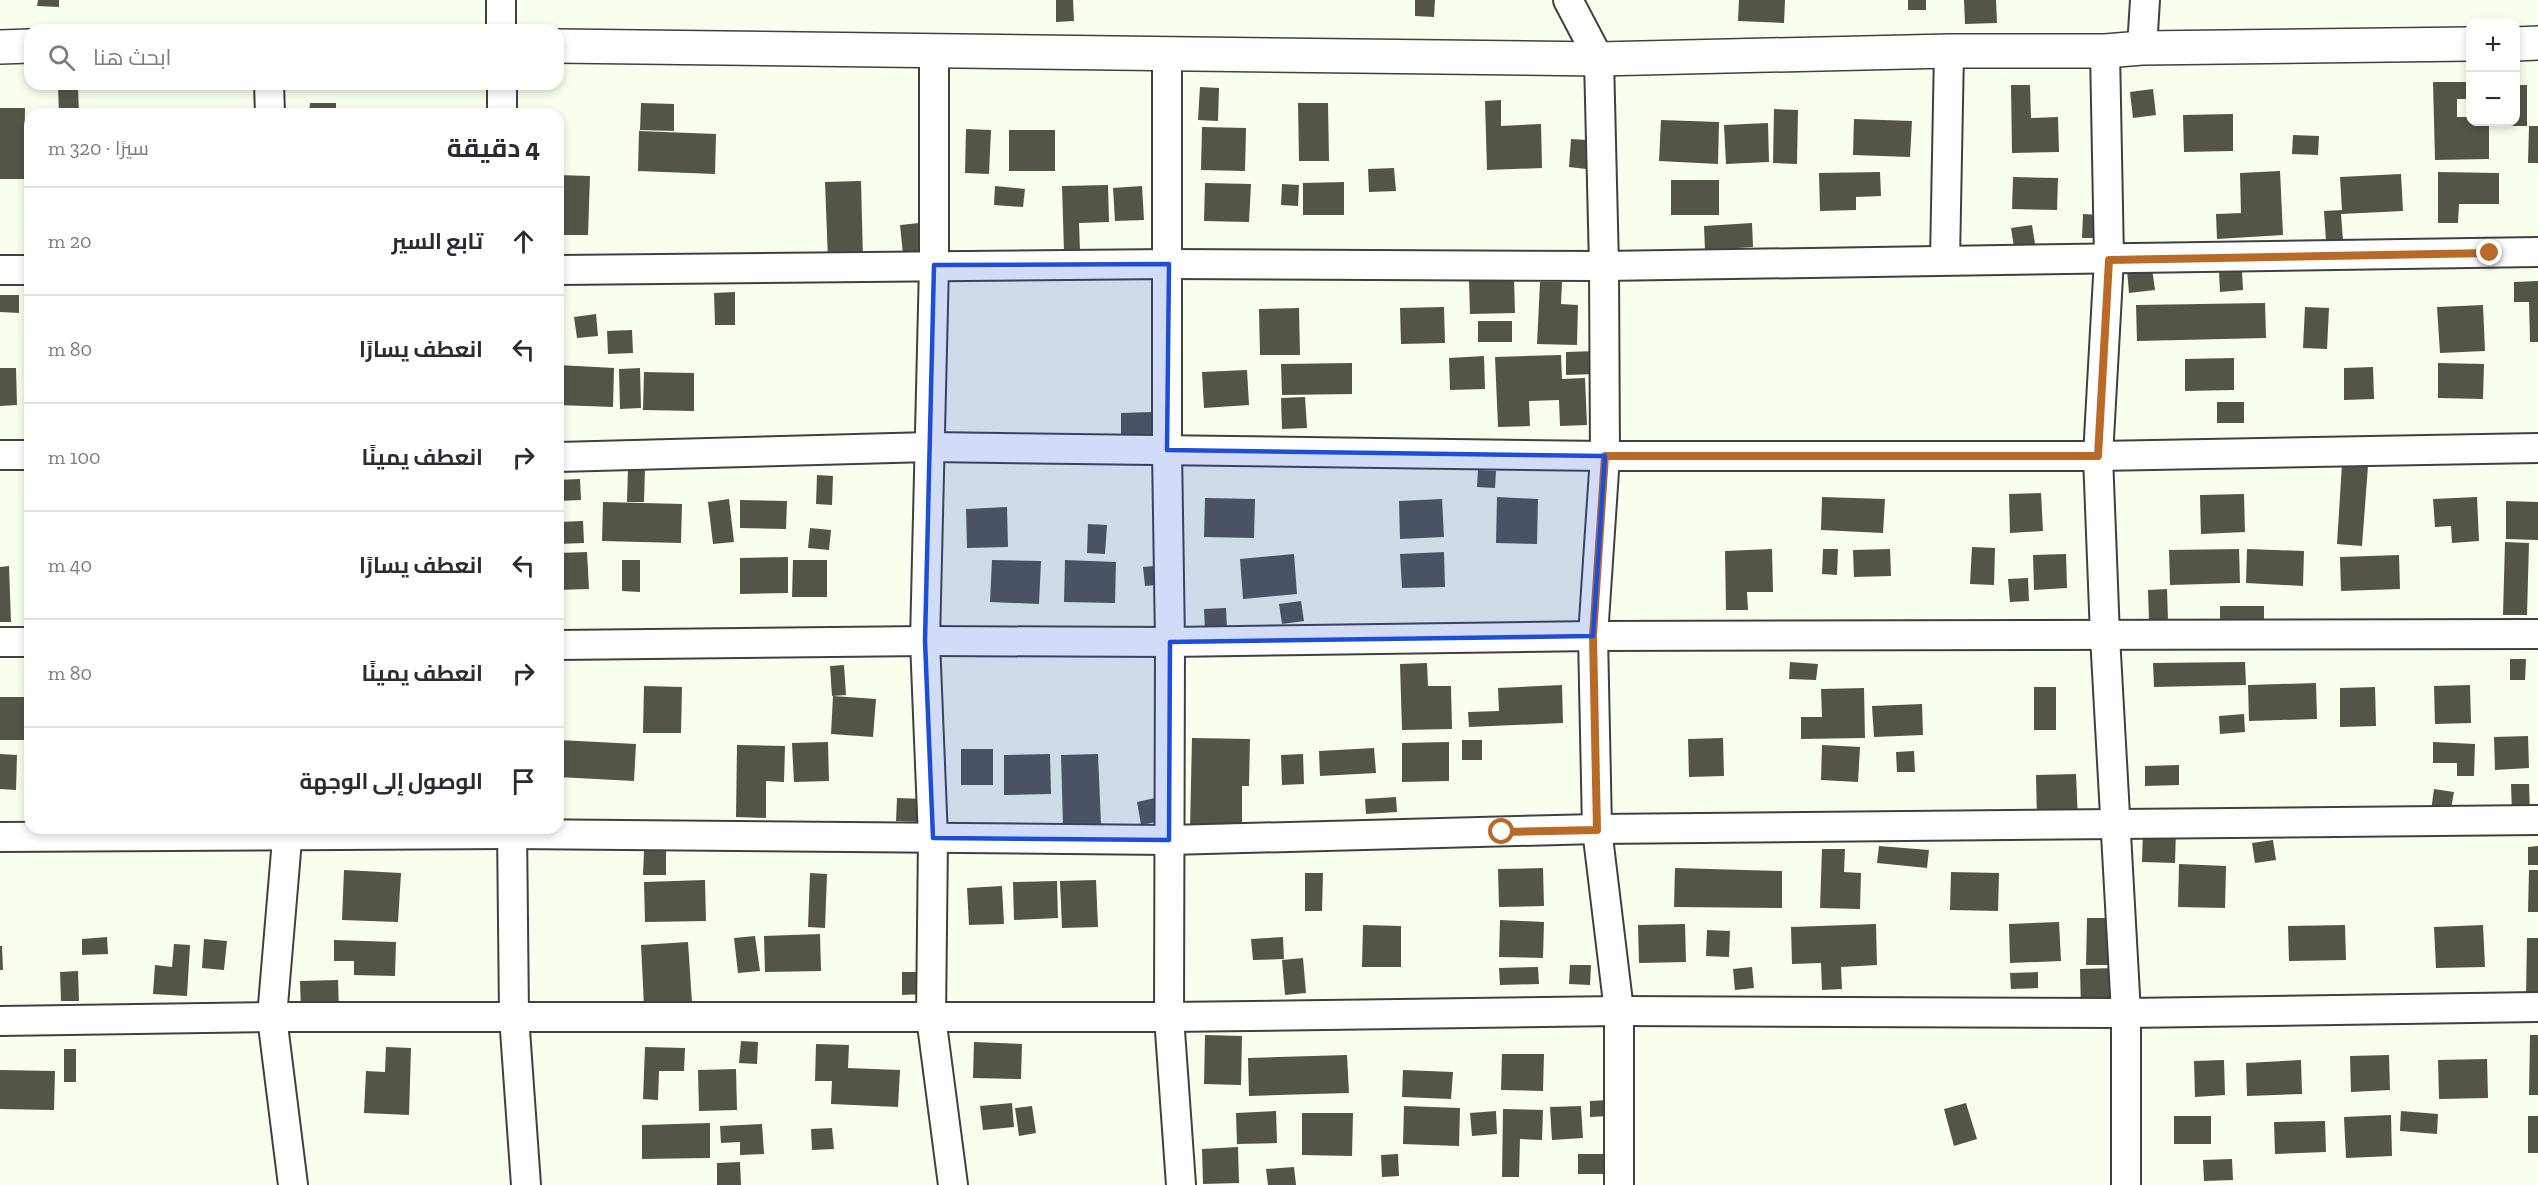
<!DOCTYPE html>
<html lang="ar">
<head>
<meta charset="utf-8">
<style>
  :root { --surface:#fff; --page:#f2f2f3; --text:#2b2b33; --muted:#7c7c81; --line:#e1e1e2 }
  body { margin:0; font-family:"Zilla Slab",Cairo,serif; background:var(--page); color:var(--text); direction:rtl }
  .controls { position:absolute; right:18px; top:18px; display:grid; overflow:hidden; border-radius:12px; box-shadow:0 3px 9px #0003 }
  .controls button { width:54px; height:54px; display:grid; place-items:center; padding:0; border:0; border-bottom:2px solid var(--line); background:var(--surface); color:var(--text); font:30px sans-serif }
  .stop { position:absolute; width:18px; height:18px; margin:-14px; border:4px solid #ba6a27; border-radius:50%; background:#fff }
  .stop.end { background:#ba6a27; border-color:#fff; box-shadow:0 2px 6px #0008 }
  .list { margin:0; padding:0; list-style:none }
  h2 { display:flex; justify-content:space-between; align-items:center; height:78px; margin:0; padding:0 24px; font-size:26px }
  h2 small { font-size:20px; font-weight:400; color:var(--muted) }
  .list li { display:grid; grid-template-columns:39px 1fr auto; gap:18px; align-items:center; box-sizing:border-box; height:108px; padding:0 24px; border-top:2px solid var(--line) }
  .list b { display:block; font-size:22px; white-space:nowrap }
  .list em { font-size:20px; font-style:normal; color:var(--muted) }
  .icon { flex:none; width:33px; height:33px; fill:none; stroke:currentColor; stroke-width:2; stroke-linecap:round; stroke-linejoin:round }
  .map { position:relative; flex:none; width:2538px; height:1185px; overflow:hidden; direction:ltr }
  .search { position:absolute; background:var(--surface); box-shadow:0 3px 9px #0003; left:24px; top:24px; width:540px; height:66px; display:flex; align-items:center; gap:15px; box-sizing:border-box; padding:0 21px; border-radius:18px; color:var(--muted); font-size:22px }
  .panel { position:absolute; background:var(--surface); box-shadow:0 3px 9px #0003; left:24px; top:108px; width:540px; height:726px; border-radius:18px; direction:rtl }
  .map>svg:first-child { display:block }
  .building { fill:#555449 }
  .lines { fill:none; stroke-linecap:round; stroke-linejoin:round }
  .minor-casing { stroke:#404040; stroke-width:32 }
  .tertiary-casing { stroke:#404040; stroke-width:36 }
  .minor { stroke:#fff; stroke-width:28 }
  .tertiary { stroke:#fff; stroke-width:33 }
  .route { stroke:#ba6a27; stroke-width:8 }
  .marked { fill:#1d4ed8; fill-opacity:0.2; stroke:#1d4ed8; stroke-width:4.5; stroke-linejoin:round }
</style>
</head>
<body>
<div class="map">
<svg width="2538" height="1185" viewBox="0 0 2538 1185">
  <rect width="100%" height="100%" fill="#f9ffed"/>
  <!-- building -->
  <g class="building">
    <path d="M38 0H59V7L37 6Z"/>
    <path d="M1056 0H1073L1074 21 1056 22Z"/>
    <path d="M1415 0H1435L1434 17 1415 16Z"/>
    <path d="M1739 0H1785L1784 23 1738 21Z"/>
    <rect x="1908" y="0" width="18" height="10"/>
    <path d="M1964 0H1996L1997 23 1965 24Z"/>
    <path d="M2433 82H2470V99H2457V117H2470V122H2489V159L2435 160Z"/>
    <path d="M2011 85H2030L2031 118 2058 117 2059 152 2012 153Z"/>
    <path d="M2516 85H2527V126H2507V122H2516Z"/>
    <path d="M58 87H78L79 114H59Z"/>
    <path d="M1200 87 1219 88 1218 121 1198 120Z"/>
    <path d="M2153 89 2156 115 2133 118 2130 92Z"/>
    <path d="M1501 100V126L1541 124 1542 168 1487 170 1485 101Z"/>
    <path d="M310 103H336V114H309Z"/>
    <path d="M641 103 674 104V131L640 130Z"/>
    <path d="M1298 103H1328L1329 161H1299Z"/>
    <path d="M0 108H25L24 179H0Z"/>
    <path d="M1774 109 1798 110 1797 164 1773 163Z"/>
    <path d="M2233 114V151L2184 152 2183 115Z"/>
    <path d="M1854 119 1912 121 1910 157 1853 155Z"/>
    <path d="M1661 120 1719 122 1718 164 1659 161Z"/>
    <path d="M1768 123 1769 162 1726 164 1724 125Z"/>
    <path d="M2529 126H2538V163H2528Z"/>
    <path d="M1202 127 1246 128 1245 171 1201 170Z"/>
    <path d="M966 129 991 130 989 174 965 173Z"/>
    <rect x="1009" y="130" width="46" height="41"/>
    <path d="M639 131 716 134 715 174 638 171Z"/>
    <path d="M2293 135 2319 136 2318 155 2292 154Z"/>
    <path d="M1571 139 1588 140 1586 169 1569 167Z"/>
    <path d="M1394 168 1396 191 1369 192 1368 169Z"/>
    <path d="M2280 171 2283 235 2217 239 2216 214 2241 213 2240 173Z"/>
    <path d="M1880 172 1881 196 1856 197V210L1820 211 1819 173Z"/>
    <path d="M2438 172 2499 173V204H2459L2458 223H2438Z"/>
    <path d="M2401 174 2403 211 2341 214 2343 240 2326 241 2324 211 2342 210 2340 177Z"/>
    <path d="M558 175 590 176 588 235H558Z"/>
    <path d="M2013 177 2058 178 2057 210 2012 209Z"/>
    <rect x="1671" y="180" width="48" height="35"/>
    <path d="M861 181 863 258 828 260 825 182Z"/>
    <path d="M1344 182V215H1303V183Z"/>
    <path d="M1205 183 1251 184 1249 222 1204 221Z"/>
    <path d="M1282 184 1299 185 1298 206 1281 205Z"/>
    <path d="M1108 185 1109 222 1079 223 1080 251 1064 252 1062 186Z"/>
    <path d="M995 186 1025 189 1023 207 994 205Z"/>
    <path d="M1142 186 1144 220 1115 221 1113 188Z"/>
    <path d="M2083 214 2102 215 2101 238H2082Z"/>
    <path d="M919 223 922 252 903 254 900 225Z"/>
    <path d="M1752 223 1753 247 1705 250 1704 226Z"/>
    <path d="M2032 225 2036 250 2015 253 2011 228Z"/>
    <path d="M2152 268 2155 290 2129 293 2127 270Z"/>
    <path d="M2242 271 2243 290 2220 292 2219 272Z"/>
    <path d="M1514 279 1515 313 1470 314 1469 280Z"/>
    <path d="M2538 281V342H2530L2529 302H2514V282Z"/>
    <path d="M1540 282H1562L1561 304 1578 305 1577 345 1537 344Z"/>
    <path d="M735 292V325H715L714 293Z"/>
    <path d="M0 295H19V313L0 312Z"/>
    <path d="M2265 303 2266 338 2137 341 2136 305Z"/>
    <path d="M2483 305 2485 351 2440 353 2437 307Z"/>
    <path d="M1444 307 1445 343 1401 344 1400 308Z"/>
    <path d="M2305 307 2329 308 2327 349 2303 348Z"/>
    <path d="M1299 308 1300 355H1260L1259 309Z"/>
    <path d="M596 314 598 336 577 338 574 317Z"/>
    <rect x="1478" y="321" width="34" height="21"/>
    <path d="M632 330 633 353 608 354 607 331Z"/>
    <path d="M1596 351V374L1566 375V352Z"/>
    <path d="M1561 355 1562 379 1585 378 1587 425 1560 426 1559 400 1529 401 1530 426 1498 427 1495 357Z"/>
    <path d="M1484 356 1485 389 1450 390 1449 358Z"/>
    <path d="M2234 358V390L2185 391V359Z"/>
    <path d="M1352 363V394L1282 395 1281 364Z"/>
    <path d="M2438 363 2484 364 2483 399 2438 398Z"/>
    <path d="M558 365 614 368 613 407 558 405Z"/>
    <path d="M2373 367 2374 399 2344 400V368Z"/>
    <path d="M0 368H16L17 405 0 406Z"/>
    <path d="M640 368 641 408 620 409 619 369Z"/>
    <path d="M1247 370 1249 405 1204 408 1202 372Z"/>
    <path d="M644 372 694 373V411L643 410Z"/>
    <path d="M1305 397 1307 428 1282 429 1281 398Z"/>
    <rect x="2217" y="402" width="27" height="21"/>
    <path d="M1152 412 1153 438H1121V413Z"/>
    <path d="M2342 464 2368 466 2362 546 2337 544Z"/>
    <path d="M628 468H645L644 502H627Z"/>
    <path d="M1478 470 1496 471 1495 488 1477 487Z"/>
    <path d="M817 475 833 476 832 505 816 504Z"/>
    <path d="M580 479 581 500 558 501V480Z"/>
    <path d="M2041 493 2043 531 2010 533 2009 494Z"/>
    <path d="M2244 494 2245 532 2201 534 2200 495Z"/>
    <path d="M1497 497 1538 499 1537 544 1496 543Z"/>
    <path d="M1822 497 1885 499 1883 533 1821 530Z"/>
    <path d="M2477 497 2479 541 2452 543 2451 526 2435 527 2433 499Z"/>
    <path d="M1205 498 1255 499 1254 538 1204 537Z"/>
    <path d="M729 499 734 542 713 544 708 502Z"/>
    <path d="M1442 499 1444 537 1400 539 1399 501Z"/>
    <path d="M740 500 787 501 786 529 740 528Z"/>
    <path d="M2506 501 2538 502V540L2506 539Z"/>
    <path d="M603 502 682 504 681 543 602 541Z"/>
    <path d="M1007 507 1008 547 967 548 966 509Z"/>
    <path d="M583 521 584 543 558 544V522Z"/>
    <path d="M1088 524 1107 525 1105 554 1087 553Z"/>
    <path d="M810 528 831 530 829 550 808 548Z"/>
    <path d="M2505 542 2529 543 2527 615H2503Z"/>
    <path d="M1972 547 1995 548 1994 585 1970 584Z"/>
    <path d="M1772 549 1773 592H1747L1748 610H1726L1725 551Z"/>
    <path d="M1823 549H1838L1837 575 1822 574Z"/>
    <path d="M1890 549 1891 576 1854 577 1853 550Z"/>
    <path d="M2239 549 2240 583 2170 585 2169 550Z"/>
    <path d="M2247 549 2304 551 2303 586 2246 583Z"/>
    <path d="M587 552 589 589 558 590V553Z"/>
    <path d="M1444 552 1445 587 1402 588 1400 554Z"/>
    <path d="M1294 554 1297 594 1243 599 1240 559Z"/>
    <path d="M2066 554 2067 588 2034 590 2033 555Z"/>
    <path d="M2399 555 2400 589 2341 591 2340 557Z"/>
    <path d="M788 557V593L740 594V558Z"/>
    <path d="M622 560H640V592L622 591Z"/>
    <path d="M793 560H827V597H792Z"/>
    <path d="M992 560 1041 561 1039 604 990 602Z"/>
    <path d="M1065 560 1116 562 1115 603 1064 602Z"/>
    <path d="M1164 565 1166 584 1145 586 1143 567Z"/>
    <path d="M9 566 11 622H0V567Z"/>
    <path d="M2028 578 2029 601 2010 602 2008 579Z"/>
    <path d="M2167 589 2168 621H2149L2148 590Z"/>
    <path d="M1301 601 1304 621 1282 624 1279 604Z"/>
    <path d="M2220 606H2264V626L2220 625Z"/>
    <path d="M1226 608 1227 630 1205 631 1204 609Z"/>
    <path d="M2510 659H2526L2525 680H2510Z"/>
    <path d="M1790 662 1818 664 1816 680 1789 679Z"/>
    <path d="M2245 662 2246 685 2154 687 2153 663Z"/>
    <path d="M1427 663 1428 686H1451L1452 729 1402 730 1400 664Z"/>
    <path d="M844 665 846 695 832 696 830 666Z"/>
    <path d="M2316 683 2317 719 2249 721 2248 685Z"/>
    <path d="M1562 685 1563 723 1469 727 1468 712 1499 711 1498 688Z"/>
    <path d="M2470 685 2471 723 2435 724 2434 686Z"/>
    <path d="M644 686 682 687 681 733H643Z"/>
    <rect x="2034" y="687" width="22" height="43"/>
    <path d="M2375 687 2376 726 2340 727V688Z"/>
    <path d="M1864 688 1865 738 1801 739V717H1822L1821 689Z"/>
    <path d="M833 696 876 699 873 737 831 734Z"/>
    <rect x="0" y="697" width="28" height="43"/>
    <path d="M1922 704 1923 735 1874 737 1872 706Z"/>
    <path d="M2244 714 2245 732 2220 734 2219 716Z"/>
    <path d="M2528 736 2529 768 2495 770 2494 737Z"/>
    <path d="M1192 738 1250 739 1249 786H1242V831L1190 829Z"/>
    <path d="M1723 738 1724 776 1689 777 1688 739Z"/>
    <path d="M559 740 636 744 634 781 558 777Z"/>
    <rect x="1462" y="740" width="20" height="20"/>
    <path d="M828 742 829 781 794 782 792 743Z"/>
    <path d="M1449 742V781L1402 782V743Z"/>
    <path d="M2433 742 2475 744 2474 776H2457V763H2433Z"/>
    <path d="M737 745 785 746 784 782 766 781V818L736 817Z"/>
    <path d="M1822 745 1860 747 1858 782 1821 780Z"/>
    <path d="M1374 748 1376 773 1320 776 1319 751Z"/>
    <rect x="961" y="749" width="32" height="36"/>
    <path d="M1914 751 1915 772H1897L1896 752Z"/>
    <path d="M0 754 17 755 16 790 0 789Z"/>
    <path d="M1050 754 1051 794 1004 795V755Z"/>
    <path d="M1098 754 1101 824 1063 826 1061 755Z"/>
    <path d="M1303 754 1304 784 1282 785 1281 755Z"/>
    <path d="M2179 765V785L2145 786V766Z"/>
    <path d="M2076 774 2078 821 2037 822 2036 775Z"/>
    <path d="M2511 784H2529L2530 813 2512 814Z"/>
    <path d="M2434 789 2454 792 2450 814 2431 811Z"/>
    <path d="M1396 797 1397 812 1366 814 1365 799Z"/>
    <path d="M897 798 925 799 924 822 896 821Z"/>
    <path d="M1155 798 1160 821 1141 825 1137 802Z"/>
    <path d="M2143 829 2176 830 2175 863 2142 862Z"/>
    <path d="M2273 840 2276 860 2255 863 2252 843Z"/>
    <path d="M1879 846 1929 850 1927 868 1877 863Z"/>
    <path d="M2538 846V865H2528V847Z"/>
    <path d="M1822 849H1845L1844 872 1861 873 1860 909 1820 908Z"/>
    <path d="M644 851H666V875H643Z"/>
    <path d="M2179 864 2226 866 2225 908 2178 907Z"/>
    <path d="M1543 868 1544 906 1499 907 1498 869Z"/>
    <path d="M1675 868 1782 871V908L1674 907Z"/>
    <path d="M344 870 401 873 398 922 342 920Z"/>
    <path d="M2529 870H2538V912H2528Z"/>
    <path d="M1951 872 1999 873 1998 911 1950 910Z"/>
    <path d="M810 873 827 874 825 928 808 927Z"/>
    <path d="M1305 873H1323L1322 911H1305Z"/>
    <path d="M705 880 706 921 645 922 644 882Z"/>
    <path d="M1096 880 1098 927 1062 928 1060 881Z"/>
    <path d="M1057 881 1058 918 1014 920 1013 882Z"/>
    <path d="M1002 886 1004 924 969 925 967 888Z"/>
    <path d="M2087 918H2112L2111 965H2086Z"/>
    <path d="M1500 920 1544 922 1543 958 1499 957Z"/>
    <path d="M2059 922 2061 961 2010 963 2009 924Z"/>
    <path d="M1685 924 1686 962 1639 963 1638 925Z"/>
    <path d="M1876 924 1877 965 1841 967 1842 989 1822 990 1821 963 1792 964 1791 927Z"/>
    <path d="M1363 925 1401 926V967H1362Z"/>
    <path d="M2345 925 2346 960 2289 961 2288 926Z"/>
    <path d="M2483 925 2485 967 2436 968 2434 927Z"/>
    <path d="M1707 930 1730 931 1729 957 1706 956Z"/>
    <path d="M820 934 821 971 765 972 764 936Z"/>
    <path d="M755 936 760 971 738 973 734 938Z"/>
    <path d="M107 937 108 954 82 955V939Z"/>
    <path d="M1283 937 1284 959 1253 960 1251 939Z"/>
    <path d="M2527 938H2538V997H2526Z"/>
    <path d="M204 939 227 941 224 970 202 968Z"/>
    <path d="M334 940 396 942 395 976 354 975V961H334Z"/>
    <path d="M688 942 692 1003 644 1006 641 945Z"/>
    <path d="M174 944 190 945 187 996 153 994 155 965 172 967Z"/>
    <path d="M0 946H2L3 970H0Z"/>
    <path d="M1303 958 1306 993 1285 995 1282 960Z"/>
    <path d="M1570 965H1591L1590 985 1569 984Z"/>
    <path d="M1538 967 1539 984 1500 985 1499 968Z"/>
    <path d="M1752 967 1754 988 1735 990 1733 969Z"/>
    <path d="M2114 968 2115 1009 2081 1010 2080 969Z"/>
    <path d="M78 971 79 1001H61L60 972Z"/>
    <path d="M902 972H922L923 994 902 995Z"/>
    <path d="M2038 972V988L2011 989 2010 973Z"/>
    <path d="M338 980 339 1012 301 1013 300 981Z"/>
    <path d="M1205 1035 1242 1036 1241 1085 1204 1084Z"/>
    <path d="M2530 1035H2538V1095H2529Z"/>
    <path d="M741 1041 758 1042 757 1064 739 1063Z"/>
    <path d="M974 1042 1022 1044 1021 1079 973 1078Z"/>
    <path d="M816 1044 849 1045 848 1068 900 1070 898 1107 831 1104 832 1081H815Z"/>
    <path d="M386 1047 411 1048 409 1115 364 1113 366 1071 385 1072Z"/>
    <path d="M645 1047 685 1048 684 1071H659L658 1100 643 1099Z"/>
    <rect x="64" y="1049" width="12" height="33"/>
    <path d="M1502 1054H1544L1543 1091 1501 1090Z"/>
    <path d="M1347 1055 1349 1093 1249 1096 1248 1058Z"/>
    <path d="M2389 1055 2390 1090 2351 1092 2350 1056Z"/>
    <path d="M2487 1059 2488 1098 2439 1099 2438 1060Z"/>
    <path d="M2224 1060 2225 1095 2195 1097 2194 1061Z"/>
    <path d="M2301 1060 2302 1094 2247 1096 2246 1063Z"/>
    <path d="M736 1069 737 1110 699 1111 698 1070Z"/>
    <path d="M0 1070 55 1071 54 1110 0 1109Z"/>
    <path d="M1403 1070 1453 1072 1451 1099 1402 1097Z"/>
    <path d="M1609 1100 1610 1116 1590 1117V1101Z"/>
    <path d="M1012 1103 1014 1127 983 1130 980 1106Z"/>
    <path d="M1966 1103 1977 1139 1954 1146 1944 1109Z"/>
    <path d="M1032 1106 1036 1133 1019 1136 1015 1108Z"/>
    <path d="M1404 1106 1460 1108 1459 1146 1403 1144Z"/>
    <path d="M1581 1106 1583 1138 1552 1140 1550 1107Z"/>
    <path d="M1503 1109 1543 1110 1542 1140 1520 1139 1519 1177H1502Z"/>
    <path d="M1276 1111 1277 1143 1237 1144 1236 1113Z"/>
    <path d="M1496 1111 1497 1134 1472 1136 1470 1113Z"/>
    <path d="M2401 1111 2438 1114 2437 1134 2400 1131Z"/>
    <path d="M1302 1113H1353L1352 1156 1302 1155Z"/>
    <path d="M2391 1115 2392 1156 2346 1158 2344 1117Z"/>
    <rect x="2174" y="1116" width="37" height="28"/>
    <rect x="2528" y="1116" width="10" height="37"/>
    <path d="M2325 1121 2326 1152 2275 1154 2274 1122Z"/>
    <path d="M710 1123V1158L642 1159V1125Z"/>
    <path d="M762 1124 764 1154 740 1155V1142L721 1143 720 1126Z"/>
    <path d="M832 1128 834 1149 812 1150 811 1129Z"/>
    <path d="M1238 1147 1239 1183 1203 1184 1202 1149Z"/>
    <path d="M1398 1154 1399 1176 1382 1177 1381 1155Z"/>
    <rect x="1578" y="1154" width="31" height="20"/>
    <path d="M2232 1159 2233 1180 2204 1181 2203 1160Z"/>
    <path d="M740 1162 741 1185H717V1163Z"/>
    <path d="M1294 1167 1296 1185H1268L1266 1169Z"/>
  </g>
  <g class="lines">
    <!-- minor casing -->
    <g class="minor-casing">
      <g id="minor">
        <path d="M501 0V30"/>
        <path d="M1568 0 1599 59 1604 266 1605 456 1593 636 1597 829 1619 1011V1185"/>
        <path d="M2142 48 2145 0"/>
        <path d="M934 51V265L925 641 933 838 931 1017 953 1185"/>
        <path d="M2105 51 2109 259 2098 456 2105 636 2126 1013V1185"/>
        <path d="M1167 55V450L1170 642 1169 1017 1181 1185"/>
        <path d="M269 84 270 114"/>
        <path d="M502 84V114"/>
        <path d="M1945 260 1949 51"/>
        <path d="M0 270H30"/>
        <path d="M558 270 1169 264 1604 266 2538 252"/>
        <path d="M0 455H30"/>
        <path d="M558 457 930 447 1605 456H2098L2538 448"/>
        <path d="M0 642H30"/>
        <path d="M558 645 925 641 1170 642 1593 636 2538 634"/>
        <path d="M288 828 272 1017 293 1185"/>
        <path d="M512 828 514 1016 526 1185"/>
        <path d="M0 837 512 834 1169 840 1597 829 2538 820"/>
        <path d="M0 1021 272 1017H1169L1619 1011 2126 1013 2538 1007"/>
      </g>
    </g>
    <!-- tertiary casing -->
    <g class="tertiary-casing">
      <g id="tertiary">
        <path d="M2516 44 2538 43"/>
        <path d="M558 46 1599 59 1949 51H2105L2142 48 2470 44"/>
        <path d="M0 47 30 46"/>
      </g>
    </g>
    <!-- minor -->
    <use href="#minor" class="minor"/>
    <!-- tertiary -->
    <use href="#tertiary" class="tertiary"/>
  </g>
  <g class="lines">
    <!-- route -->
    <path class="route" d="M1502 832 1597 830 1593 636 1605 456H2098L2109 260 2490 253"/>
  </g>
  <!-- marked area -->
  <path class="marked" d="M1169 264 1167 450 1605 456 1593 636 1170 642 1169 840 933 838 925 641 934 265Z"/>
</svg>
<div class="controls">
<button>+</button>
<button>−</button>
</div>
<div class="stop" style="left:1502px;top:832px"></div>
<div class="stop end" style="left:2490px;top:253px"></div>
<div class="search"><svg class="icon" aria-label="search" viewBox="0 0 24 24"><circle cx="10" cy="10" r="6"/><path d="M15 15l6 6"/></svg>ابحث هنا</div>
<section class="panel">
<h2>4 دقيقة<small>سيرًا · 320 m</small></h2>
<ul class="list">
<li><svg class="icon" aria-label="ahead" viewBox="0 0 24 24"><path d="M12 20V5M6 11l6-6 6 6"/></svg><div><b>تابع السير</b></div><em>20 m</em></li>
<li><svg class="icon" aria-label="left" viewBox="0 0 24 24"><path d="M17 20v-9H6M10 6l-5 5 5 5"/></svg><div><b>انعطف يسارًا</b></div><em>80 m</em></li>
<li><svg class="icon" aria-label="right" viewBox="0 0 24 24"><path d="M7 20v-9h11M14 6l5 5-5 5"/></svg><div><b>انعطف يمينًا</b></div><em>100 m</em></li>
<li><svg class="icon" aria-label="left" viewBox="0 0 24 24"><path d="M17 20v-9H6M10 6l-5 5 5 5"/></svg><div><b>انعطف يسارًا</b></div><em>40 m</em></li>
<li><svg class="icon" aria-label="right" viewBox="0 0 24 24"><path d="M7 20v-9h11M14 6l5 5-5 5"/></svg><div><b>انعطف يمينًا</b></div><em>80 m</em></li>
<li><svg class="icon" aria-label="arrive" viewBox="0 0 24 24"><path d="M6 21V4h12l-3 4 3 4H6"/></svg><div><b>الوصول إلى الوجهة</b></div></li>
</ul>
</section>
</div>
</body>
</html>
